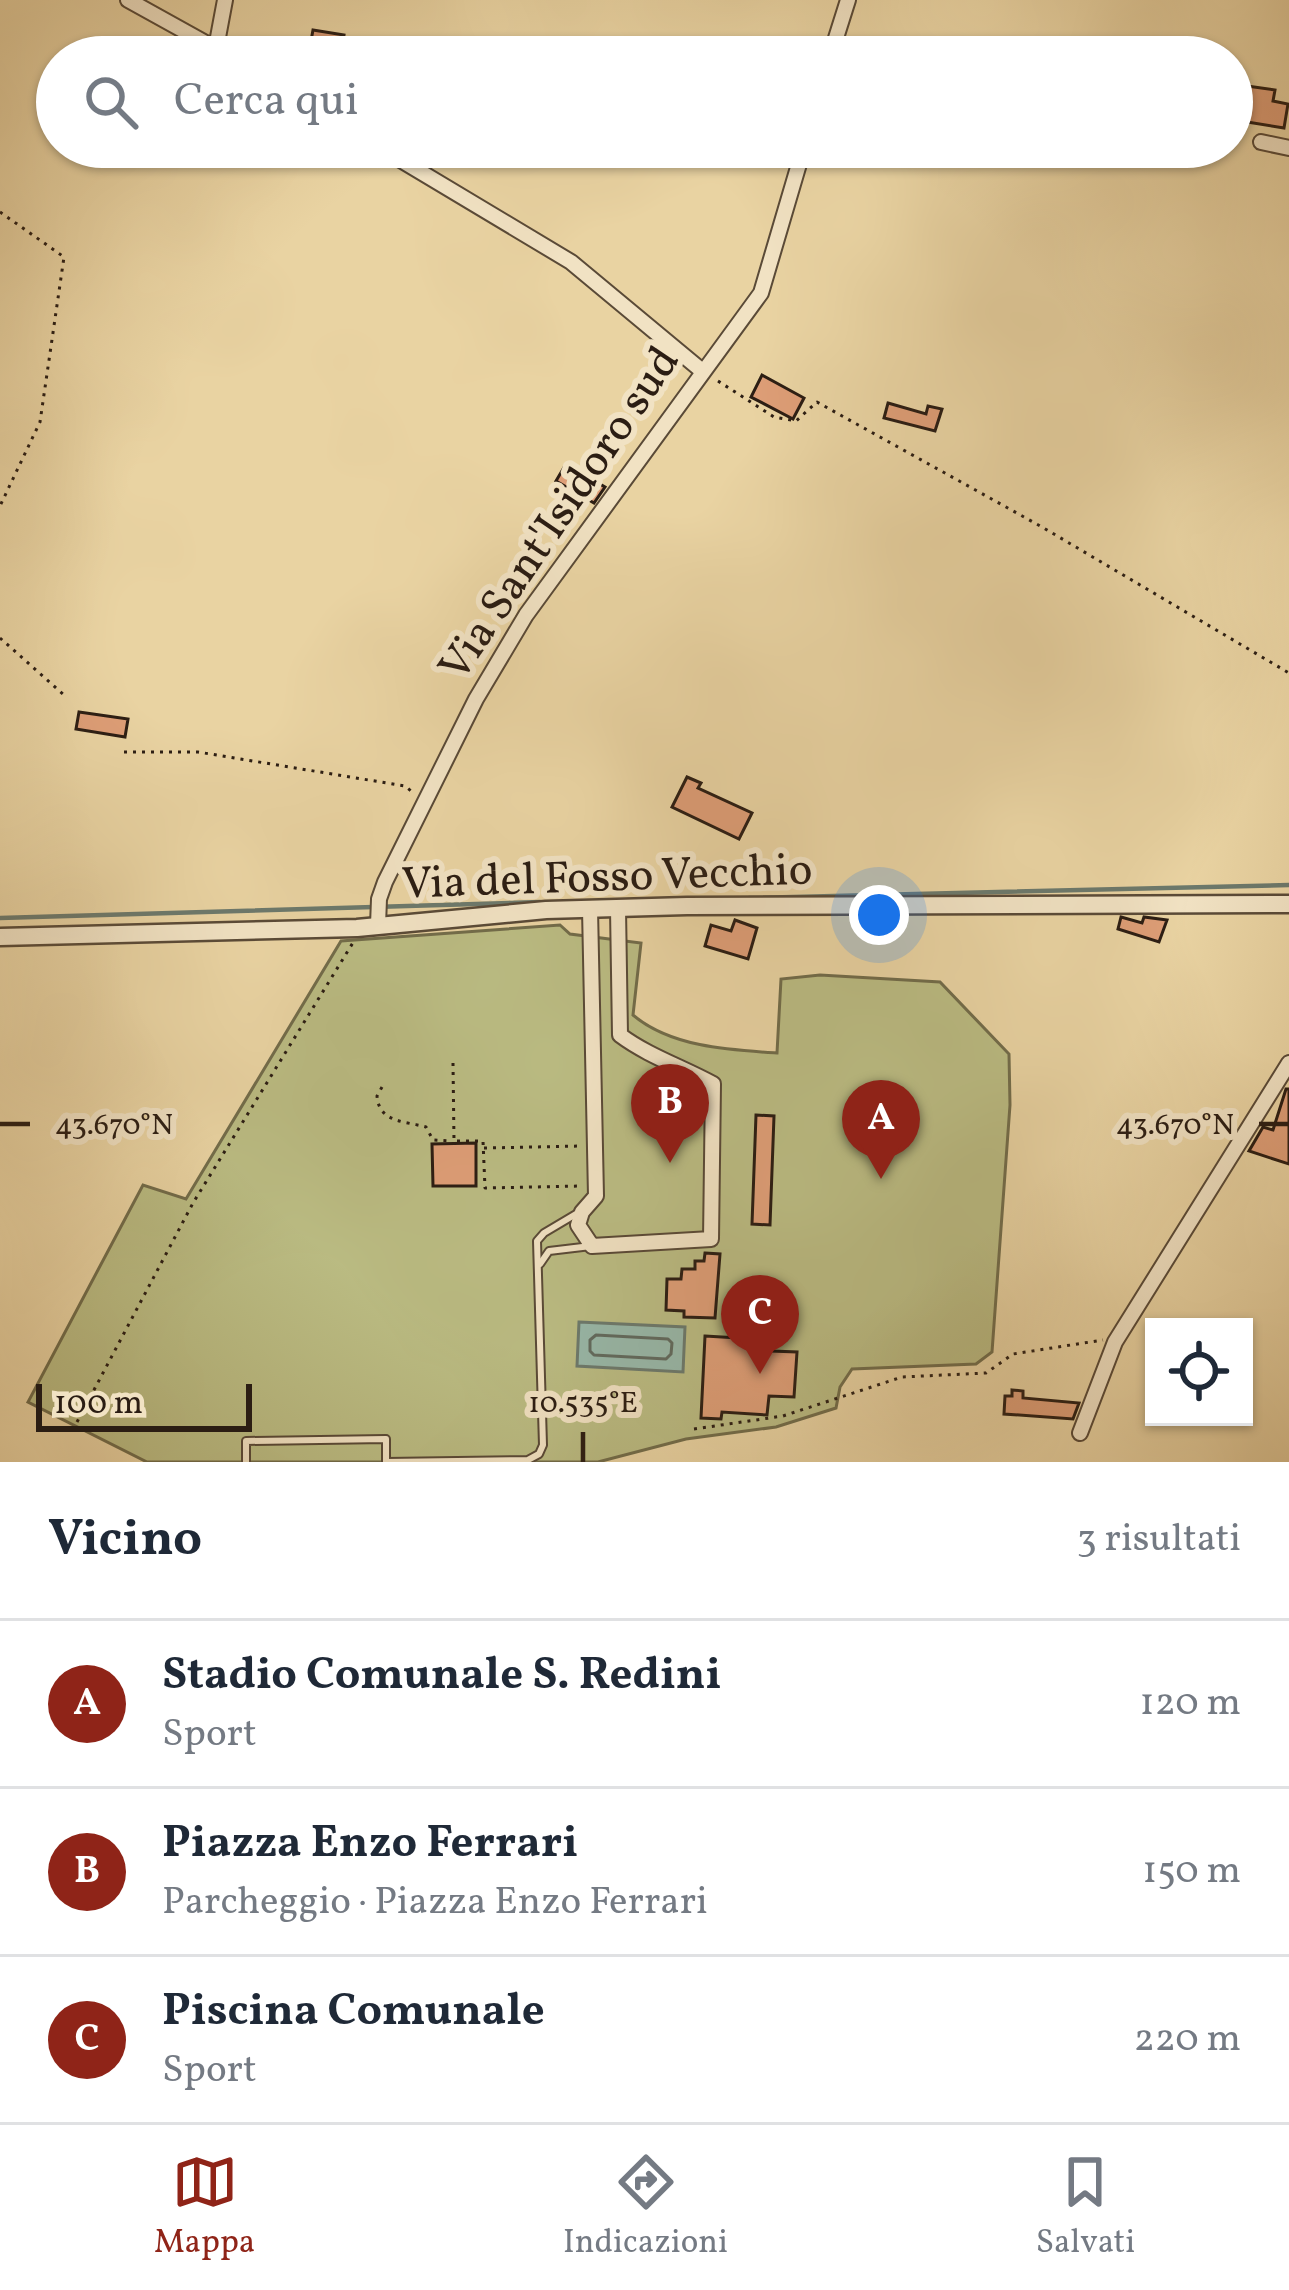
<!DOCTYPE html>
<html lang="it">
<head>
<meta charset="utf-8">
<style>
  :root { --surface:#fff; --page:#f2f2f3; --text:#1f2937; --muted:#747a83; --line:#e0e1e3; --accent:#8f2418 }
  body { margin:0; font-family:Vollkorn,serif; background:var(--page); color:var(--text) }
  .controls { position:absolute; right:36px; bottom:36px; display:grid; overflow:hidden; border-radius:0px; box-shadow:0 3px 9px #0004 }
  .controls button { width:108px; height:108px; display:grid; place-items:center; padding:0; border:0; border-bottom:3px solid var(--line); background:var(--surface); color:var(--text); font:60px sans-serif }
  .scale { position:absolute; left:36px; bottom:30px; width:216px; box-sizing:border-box; padding-left:12px; border:6px solid #2b1d13; border-top:0; font-size:33px; line-height:42px; white-space:nowrap; color:#2b1d13; -webkit-text-stroke:9px #f1e2c3; paint-order:stroke }
  .you { position:absolute; left:879px; top:915px; width:42px; height:42px; margin:-30px; border:9px solid #fff; border-radius:50%; background:#1a73e8; box-shadow:0 0 0 18px #1a73e833 }
  .badge { display:grid; place-items:center; width:78px; height:78px; border-radius:50%; background:var(--accent); color:#fff; font-size:39px; font-weight:700 }
  .pin { position:absolute; translate:-50% -99px; filter:drop-shadow(0 3px 6px #0008) }
  .pin::after { content:''; position:absolute; top:63px; width:42px; height:36px; background:inherit; clip-path:polygon(0 0,100% 0,50% 100%) }
  .list { margin:0; padding:0; list-style:none }
  h2 { display:flex; justify-content:space-between; align-items:center; height:156px; margin:0; padding:0 48px; font-size:51px }
  h2 small { font-size:39px; font-weight:400; color:var(--muted) }
  .list li { display:grid; grid-template-columns:78px 1fr auto; gap:36px; align-items:center; box-sizing:border-box; height:168px; padding:0 48px; border-top:3px solid var(--line) }
  .list b { display:block; font-size:45px; white-space:nowrap }
  .list p { margin:0; font-size:39px; white-space:nowrap; color:var(--muted) }
  .list em { font-size:39px; font-style:normal; color:var(--muted) }
  .icon { flex:none; width:66px; height:66px; fill:none; stroke:currentColor; stroke-width:2; stroke-linecap:round; stroke-linejoin:round }
  .map { position:relative; flex:none; width:1289px; height:1462px; overflow:hidden }
  .search { position:absolute; background:var(--surface); box-shadow:0 3px 9px #0004; left:36px; right:36px; top:36px; height:132px; display:flex; align-items:center; gap:30px; box-sizing:border-box; padding:0 42px; border-radius:66px; color:var(--muted); font-size:45px }
  .sheet { height:660px; background:var(--surface) }
  nav { display:flex; justify-content:space-around; align-items:center; box-sizing:border-box; height:168px; border-top:3px solid var(--line); background:var(--surface); font-size:33px; color:var(--muted) }
  nav a { display:grid; justify-items:center; gap:6px }
  nav .on { color:var(--accent) }
  .map>svg:first-child { display:block }
  .green { fill:#babb82; stroke:#726c4a; stroke-width:3 }
  .water { fill:#97b7a8; stroke:#6c796c; stroke-width:3 }
  .lines { fill:none; stroke-linecap:round; stroke-linejoin:round }
  .shore { stroke:#616a5e; stroke-width:3 }
  .stream { stroke:#6c796c; stroke-width:4.5 }
  .building { fill:#de9e77; stroke:#2b1d13; stroke-width:3 }
  .service-casing { stroke:#5a4a37; stroke-width:10 }
  .minor-casing { stroke:#5a4a37; stroke-width:18 }
  .tertiary-casing { stroke:#5a4a37; stroke-width:21 }
  .path { stroke:#2b1d13; stroke-width:3; stroke-dasharray:3 6; stroke-linecap:butt }
  .service { stroke:#f1e2c3; stroke-width:6 }
  .minor { stroke:#f1e2c3; stroke-width:14 }
  .tertiary { stroke:#f1e2c3; stroke-width:16 }
  .ticks { fill:none; stroke:#2b1d13; stroke-width:4.5 }
  .labels { text-anchor:middle; dominant-baseline:central; stroke-width:12; stroke-linejoin:round; paint-order:stroke }
  .street-label { font-size:45px; fill:#2b1d13; stroke:#f1e2c3 }
  .ticks-label { font-size:30px; text-anchor:middle; fill:#2b1d13; stroke:#f1e2c3; stroke-width:12; stroke-linejoin:round; paint-order:stroke }
</style>
</head>
<body>
<div class="map">
<svg width="1289" height="1462" viewBox="0 0 1289 1462">
  <rect width="100%" height="100%" fill="#e9d3a2"/>
  <filter id="stains"><feTurbulence type="fractalNoise" baseFrequency=".00167" numOctaves="4"/><feColorMatrix values="0 0 0 0 .2 0 0 0 0 .09 0 0 0 0 .02 0 0 0 .5 -.17"/></filter>
  <radialGradient id="worn" r=".72"><stop offset=".6" stop-color="#630" stop-opacity="0"/><stop offset="1" stop-color="#630" stop-opacity=".3"/></radialGradient>
  <!-- green -->
  <path class="green" d="M560 925 570 934 641 943 633 1015C671 1047 729 1050 777 1053L781 979 820 975 940 982 1009 1054 1010 1105 992 1352 976 1364 852 1369 840 1387 836 1408 776 1427 686 1439 598 1462H147L28 1402 143 1185 186 1199 341 941Z"/>
  <!-- water -->
  <path class="water" d="M579 1322 685 1327 683 1372 577 1366Z"/>
  <g class="lines">
    <!-- shore -->
    <path class="shore" d="M596 1335 668 1339 672 1343 671 1354 666 1359 594 1355 590 1351V1340Z"/>
    <!-- stream -->
    <g class="stream">
      <path d="M749 898 1289 885"/>
      <path d="M0 918 540 902"/>
    </g>
  </g>
  <!-- building -->
  <g class="building">
    <path d="M313 30 344 35 341 57H308Z"/>
    <path d="M1247 86 1275 90 1273 101 1288 104 1284 128 1241 121Z"/>
    <path d="M762 375 804 398 793 419 751 397Z"/>
    <path d="M888 403 926 414 928 406 942 409 935 431 884 418Z"/>
    <path d="M566 464 605 487 594 503 556 481Z"/>
    <path d="M79 712 128 719 125 737 76 729Z"/>
    <path d="M687 777 701 783 698 788 752 813 739 839 672 807Z"/>
    <path d="M1121 917 1142 923 1144 917 1167 920 1159 942 1118 929Z"/>
    <path d="M735 920 757 928 748 959 705 946 711 925 731 931Z"/>
    <path d="M1286 1089H1289V1164L1249 1151 1263 1127 1273 1130Z"/>
    <path d="M756 1115 774 1116 770 1225 752 1224Z"/>
    <path d="M476 1143V1186H433L432 1144Z"/>
    <path d="M705 1253 720 1254 715 1318 684 1317V1311L666 1310 667 1279H681L682 1269H695V1261H704Z"/>
    <path d="M705 1336 773 1340 772 1351 797 1352 794 1397 769 1396 767 1415 722 1412 721 1419 701 1418Z"/>
    <path d="M1012 1390 1023 1391V1398L1079 1403 1073 1419 1004 1414 1005 1396H1012Z"/>
  </g>
  <g class="lines">
    <!-- service casing -->
    <g class="service-casing">
      <g id="service">
        <path d="M540 1264 549 1251 591 1246"/>
        <path d="M246 1462V1441L386 1439V1462"/>
        <path d="M386 1462 528 1460 539 1454 543 1445 537 1241 544 1233 576 1214"/>
      </g>
    </g>
    <!-- minor casing -->
    <g class="minor-casing">
      <g id="minor">
        <path d="M128 0 231 57"/>
        <path d="M216 48 225 0"/>
        <path d="M830 57 848 0"/>
        <path d="M1261 142 1289 148"/>
        <path d="M379 147 571 262 701 370"/>
        <path d="M590 909 596 1196 582 1212 578 1225 592 1246 711 1239 713 1084C682 1067 648 1056 620 1035L618 909"/>
        <path d="M378 925 379 899 385 882 476 699 526 615 761 293 804 147"/>
        <path d="M1080 1433 1115 1342 1289 1063"/>
      </g>
    </g>
    <!-- tertiary casing -->
    <g class="tertiary-casing">
      <path id="tertiary" d="M0 937 357 928 546 910 687 906 1289 904"/>
    </g>
    <!-- path -->
    <g class="path">
      <path d="M0 212 64 257 40 422 0 506"/>
      <path d="M718 381 774 417 796 421 817 402 1042 527 1289 673"/>
      <path d="M0 638 64 695"/>
      <path d="M124 752H198L405 786 411 791"/>
      <path d="M453 1063 454 1141H483L485 1188 582 1186"/>
      <path d="M382 1087 377 1096C379 1123 405 1121 426 1127L433 1140 452 1141"/>
      <path d="M484 1148 581 1146"/>
      <path d="M77 1422 193 1203 354 941"/>
      <path d="M694 1429 783 1416 902 1377 986 1373 1013 1354 1103 1340"/>
    </g>
    <!-- service -->
    <use href="#service" class="service"/>
    <!-- minor -->
    <use href="#minor" class="minor"/>
    <!-- tertiary -->
    <use href="#tertiary" class="tertiary"/>
  </g>
  <!-- ticks -->
  <path class="ticks" d="M0 1124H30M1259 1124H1289M583 1432V1462"/>
  <g class="labels">
    <!-- street labels -->
    <g class="street-label">
      <text transform="translate(561 515) rotate(-56)">Via Sant'Isidoro sud</text>
      <text transform="translate(607 879) rotate(-2)">Via del Fosso Vecchio</text>
    </g>
  </g>
  <g class="ticks-label">
    <text x="114" y="1134">43.670°N</text>
    <text x="1175" y="1134">43.670°N</text>
    <text x="583" y="1412">10.535°E</text>
  </g>
  <rect width="100%" height="100%" filter="url(#stains)"/>
  <rect width="100%" height="100%" fill="url(#worn)"/>
</svg>
<div class="controls">
<button><svg class="icon" aria-label="locate" viewBox="0 0 24 24"><circle cx="12" cy="12" r="6"/><path d="M12 2v4M12 18v4M2 12h4M18 12h4"/></svg></button>
</div>
<div class="scale">100 m</div>
<div class="you"></div>
<div class="pin badge" style="left:881px;top:1179px">A</div>
<div class="pin badge" style="left:670px;top:1163px">B</div>
<div class="pin badge" style="left:760px;top:1374px">C</div>
<div class="search"><svg class="icon" aria-label="search" viewBox="0 0 24 24"><circle cx="10" cy="10" r="6"/><path d="M15 15l6 6"/></svg>Cerca qui</div>
</div>
<section class="sheet">
<h2>Vicino<small>3 risultati</small></h2>
<ul class="list">
<li><span class="badge">A</span><div><b>Stadio Comunale S. Redini</b><p>Sport</p></div><em>120 m</em></li>
<li><span class="badge">B</span><div><b>Piazza Enzo Ferrari</b><p>Parcheggio · Piazza Enzo Ferrari</p></div><em>150 m</em></li>
<li><span class="badge">C</span><div><b>Piscina Comunale</b><p>Sport</p></div><em>220 m</em></li>
</ul>
</section>
<nav>
<a class="on"><svg class="icon" aria-label="map" viewBox="0 0 24 24"><path d="M3 6l6-2 6 2 6-2v14l-6 2-6-2-6 2zM9 4v14M15 6v14"/></svg>Mappa</a>
<a><svg class="icon" aria-label="directions" viewBox="0 0 24 24"><path d="M12 3l9 9-9 9-9-9zM9 14v-3h6M13 9l2 2-2 2"/></svg>Indicazioni</a>
<a><svg class="icon" aria-label="saved" viewBox="0 0 24 24"><path d="M7 4h10v16l-5-4-5 4z"/></svg>Salvati</a>
</nav>
</body>
</html>
